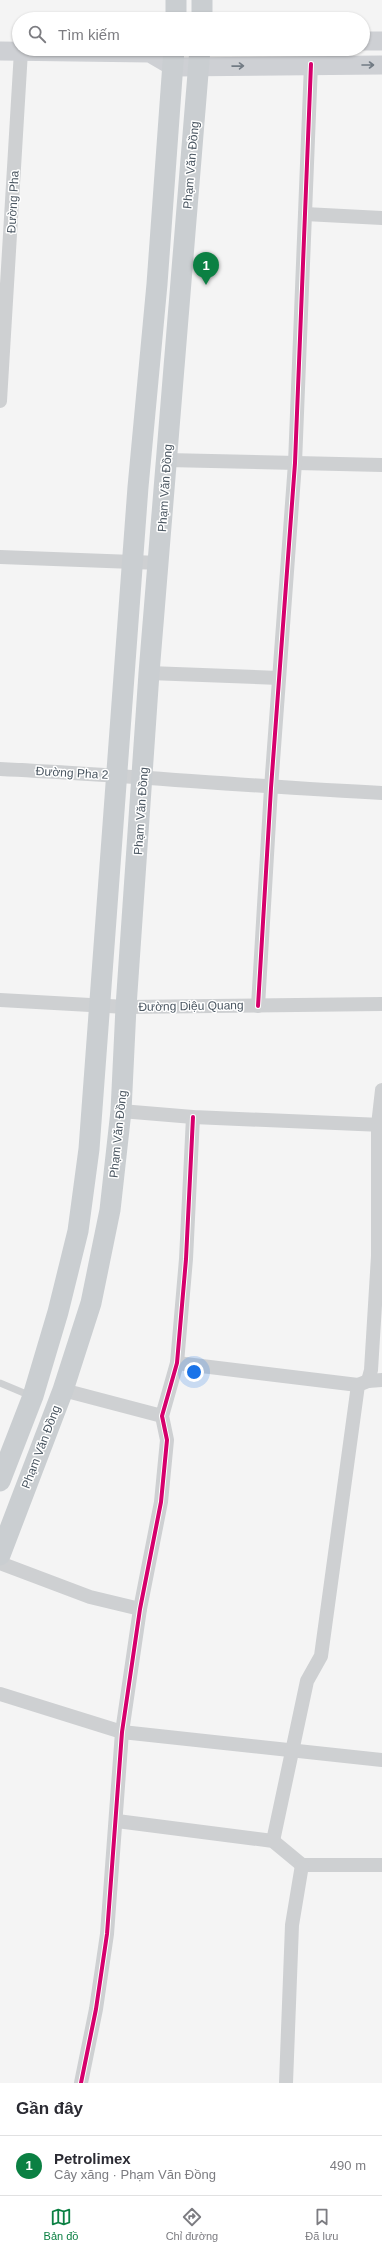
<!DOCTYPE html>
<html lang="vi">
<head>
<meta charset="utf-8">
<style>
  :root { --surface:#fff; --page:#f2f2f3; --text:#2b2b33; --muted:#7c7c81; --line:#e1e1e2; --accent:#0b8043 }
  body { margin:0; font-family:Helvetica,sans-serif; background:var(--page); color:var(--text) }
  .you { position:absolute; left:194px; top:1372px; width:14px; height:14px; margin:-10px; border:3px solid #fff; border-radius:50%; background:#1a73e8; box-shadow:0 0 0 6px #1a73e833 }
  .badge { display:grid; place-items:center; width:26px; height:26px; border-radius:50%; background:var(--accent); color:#fff; font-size:13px; font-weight:700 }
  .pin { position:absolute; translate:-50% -33px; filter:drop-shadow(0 1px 2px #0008) }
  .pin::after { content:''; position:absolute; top:21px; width:14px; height:12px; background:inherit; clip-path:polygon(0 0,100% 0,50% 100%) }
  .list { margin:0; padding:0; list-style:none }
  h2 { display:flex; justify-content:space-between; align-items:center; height:52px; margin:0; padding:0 16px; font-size:17px }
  h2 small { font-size:13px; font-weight:400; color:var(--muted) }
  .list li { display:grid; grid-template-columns:26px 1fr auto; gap:12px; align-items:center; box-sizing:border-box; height:60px; padding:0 16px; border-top:1px solid var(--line) }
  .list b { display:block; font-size:15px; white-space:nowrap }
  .list p { margin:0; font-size:13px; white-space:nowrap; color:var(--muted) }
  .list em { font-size:13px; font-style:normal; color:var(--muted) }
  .icon { flex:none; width:22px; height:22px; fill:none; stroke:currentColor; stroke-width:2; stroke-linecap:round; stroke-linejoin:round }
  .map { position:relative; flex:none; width:382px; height:2083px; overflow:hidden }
  .search { position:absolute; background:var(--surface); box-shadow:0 1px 3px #0004; left:12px; right:12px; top:12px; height:44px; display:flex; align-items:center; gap:10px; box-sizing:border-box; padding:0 14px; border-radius:22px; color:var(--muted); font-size:15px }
  .sheet { height:112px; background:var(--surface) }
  nav { display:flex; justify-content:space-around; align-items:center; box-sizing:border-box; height:56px; border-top:1px solid var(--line); background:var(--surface); font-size:11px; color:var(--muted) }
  nav a { display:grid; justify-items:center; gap:2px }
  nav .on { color:var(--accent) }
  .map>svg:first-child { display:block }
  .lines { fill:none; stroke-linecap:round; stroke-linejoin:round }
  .service { stroke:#ced0d2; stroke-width:7 }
  .minor { stroke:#ced0d2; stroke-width:14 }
  .secondary { stroke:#ced0d4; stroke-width:19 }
  .primary { stroke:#caced1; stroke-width:21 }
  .cycleway-casing { stroke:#fff; stroke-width:6 }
  .cycleway { stroke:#d6006c; stroke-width:4 }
  .oneway { stroke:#727b84 }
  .labels { text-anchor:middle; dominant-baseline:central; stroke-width:3; stroke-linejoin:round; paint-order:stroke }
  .street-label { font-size:12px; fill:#4a5661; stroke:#fff }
</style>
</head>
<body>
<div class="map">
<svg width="382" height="2083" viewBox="0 0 382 2083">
  <rect width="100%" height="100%" fill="#f4f4f4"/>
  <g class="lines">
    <!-- service -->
    <path class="service" d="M0 1383 31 1396"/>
    <!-- minor -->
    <g class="minor">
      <path d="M305 214 382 218"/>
      <path d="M0 401 21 51"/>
      <path d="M167 460 382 465"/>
      <path d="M0 557 160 563"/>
      <path d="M149 673 279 678"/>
      <path d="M0 769C128 775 254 787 382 793"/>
      <path d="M0 1000 126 1007 382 1004"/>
      <path d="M258 1006 271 788 295 463 311 64"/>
      <path d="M121 1111 193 1117 382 1125"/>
      <path d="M177 1363 358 1385"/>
      <path d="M368 1381 371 1370 378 1256V1125L382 1090"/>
      <path d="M63 1390 162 1416"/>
      <path d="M0 1563 90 1597 140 1609"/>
      <path d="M0 1694 122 1732 382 1760"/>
      <path d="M117 1821 273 1841 302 1865H382"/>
      <path d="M273 1841 307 1681 321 1656 358 1385 368 1381 382 1380"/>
      <path d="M81 2083 96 2009 107 1934 122 1732 140 1609 161 1502 167 1440 162 1416 177 1363 186 1259 193 1117"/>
      <path d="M286 2083 292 1925 302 1865"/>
    </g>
    <!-- secondary -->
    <g class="secondary">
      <path d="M363 41H382"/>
      <path d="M0 51 150 53 174 67 382 65"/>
    </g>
    <!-- primary -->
    <g class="primary">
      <path d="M176 19V0"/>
      <path d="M202 19V0"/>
      <path d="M0 1481 33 1396 58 1312 78 1231 89 1149 138 487 157 284 174 49"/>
      <path d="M0 1555 63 1390 91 1303 110 1210 121 1111 126 1007 149 673 200 49"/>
    </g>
    <!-- cycleway casing -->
    <g class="cycleway-casing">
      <g id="cycleway">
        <path d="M258 1006 271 788 295 463 311 64"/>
        <path d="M81 2083 96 2009 107 1934 122 1732 140 1609 161 1502 167 1440 162 1416 177 1363 186 1259 193 1117"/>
      </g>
    </g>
    <!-- cycleway -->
    <use href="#cycleway" class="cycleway"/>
  </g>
  <!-- one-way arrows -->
  <defs><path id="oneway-shaft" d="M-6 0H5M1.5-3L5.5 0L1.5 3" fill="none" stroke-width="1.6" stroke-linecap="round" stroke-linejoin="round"/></defs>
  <g class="oneway">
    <use href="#oneway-shaft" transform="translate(368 65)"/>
    <use href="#oneway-shaft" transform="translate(238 66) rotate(-1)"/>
  </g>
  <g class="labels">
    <!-- street labels -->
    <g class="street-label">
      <text transform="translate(191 165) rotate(-85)">Phạm Văn Đồng</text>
      <text transform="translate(13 202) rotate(-87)">Đường Pha</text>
      <text transform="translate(165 488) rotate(-86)">Phạm Văn Đồng</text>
      <text transform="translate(72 773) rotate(3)">Đường Pha 2</text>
      <text transform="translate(141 811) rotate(-86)">Phạm Văn Đồng</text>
      <text transform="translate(191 1006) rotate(-1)">Đường Diệu Quang</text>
      <text transform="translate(118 1134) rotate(-84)">Phạm Văn Đồng</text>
      <text transform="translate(41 1447) rotate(-69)">Phạm Văn Đồng</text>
    </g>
  </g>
</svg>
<div class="you"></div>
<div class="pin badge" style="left:206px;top:285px">1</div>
<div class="search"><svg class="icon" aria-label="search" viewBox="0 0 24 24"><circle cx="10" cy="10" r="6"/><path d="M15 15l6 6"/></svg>Tìm kiếm</div>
</div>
<section class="sheet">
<h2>Gần đây<small></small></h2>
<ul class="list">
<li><span class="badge">1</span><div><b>Petrolimex</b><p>Cây xăng · Phạm Văn Đồng</p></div><em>490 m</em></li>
</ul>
</section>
<nav>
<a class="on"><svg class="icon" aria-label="map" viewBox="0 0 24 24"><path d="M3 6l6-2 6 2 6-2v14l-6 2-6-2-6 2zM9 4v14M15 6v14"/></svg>Bản đồ</a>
<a><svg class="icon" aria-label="directions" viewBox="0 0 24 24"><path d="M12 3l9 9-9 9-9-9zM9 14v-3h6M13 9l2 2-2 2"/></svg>Chỉ đường</a>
<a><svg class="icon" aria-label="saved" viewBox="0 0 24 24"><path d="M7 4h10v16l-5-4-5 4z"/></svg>Đã lưu</a>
</nav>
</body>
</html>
